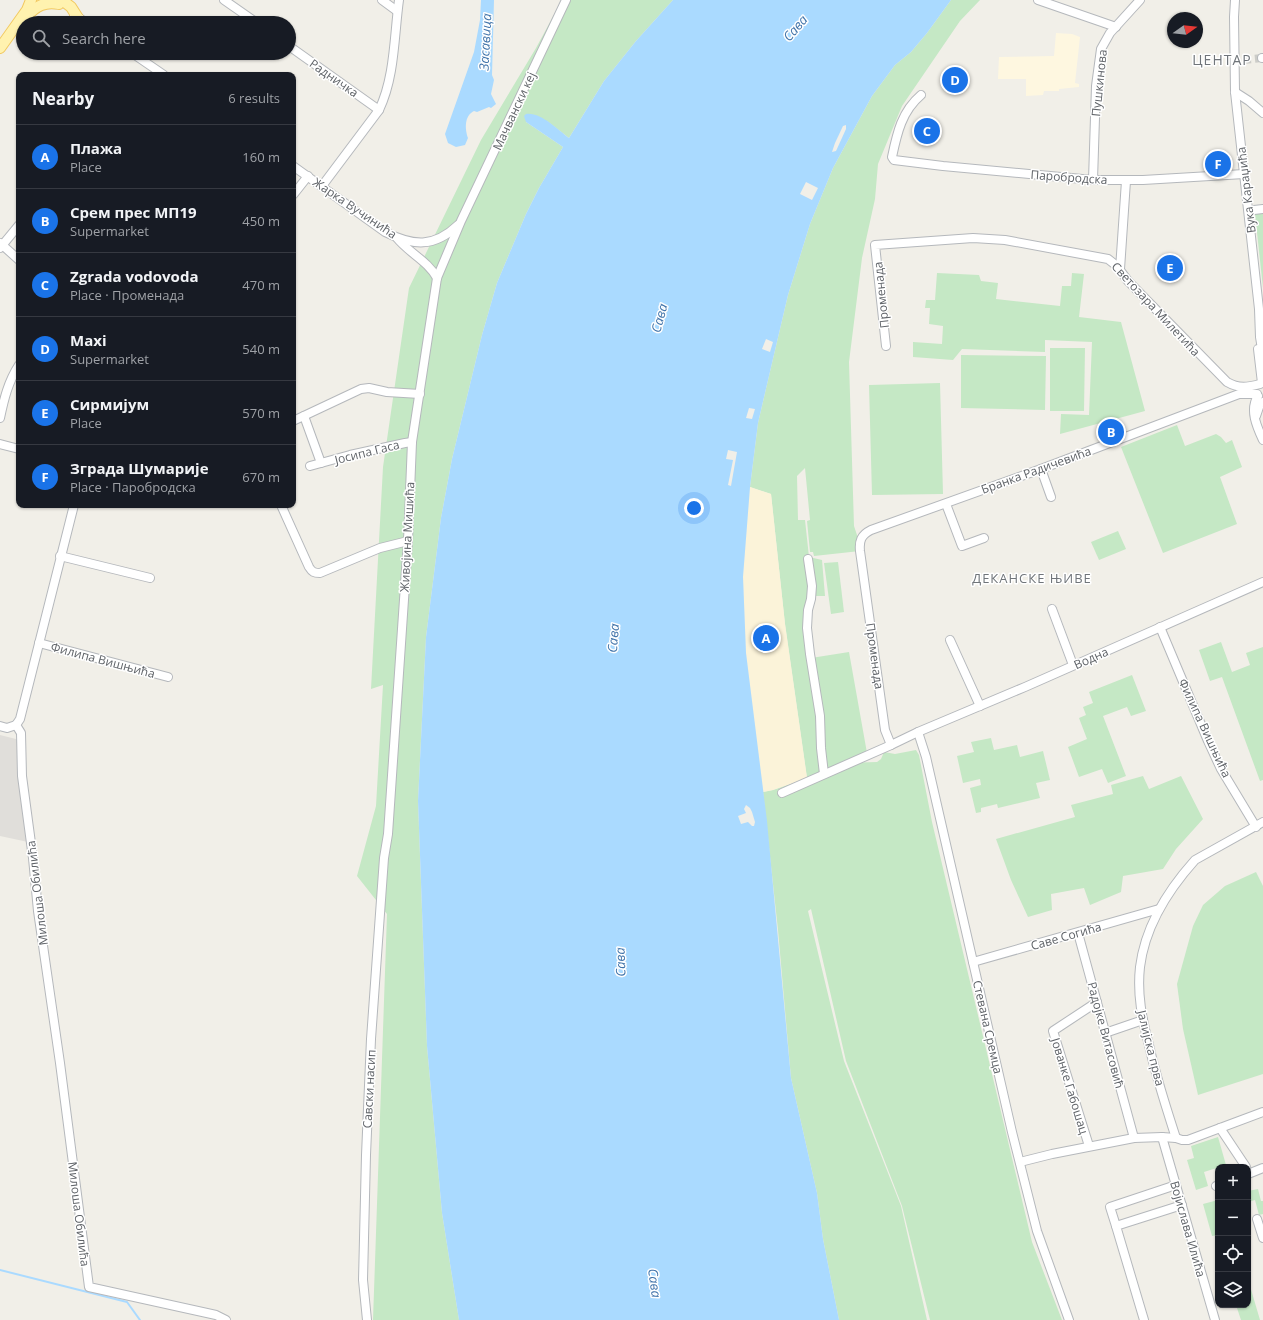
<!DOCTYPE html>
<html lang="en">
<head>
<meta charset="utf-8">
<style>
  :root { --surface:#171b24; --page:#20242c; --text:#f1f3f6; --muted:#9ea1a6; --line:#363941; --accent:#1a73e8 }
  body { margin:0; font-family:"Open Sans",sans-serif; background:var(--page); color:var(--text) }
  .controls { position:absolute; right:12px; bottom:12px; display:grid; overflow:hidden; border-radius:8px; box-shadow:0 1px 3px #0004 }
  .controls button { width:36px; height:36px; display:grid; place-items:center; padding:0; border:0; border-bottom:1px solid var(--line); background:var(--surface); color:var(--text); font:20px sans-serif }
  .compass { position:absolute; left:1167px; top:12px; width:36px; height:36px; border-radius:50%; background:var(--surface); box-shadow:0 1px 3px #0004; rotate:75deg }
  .you { position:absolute; left:694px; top:508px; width:14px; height:14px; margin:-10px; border:3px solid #fff; border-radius:50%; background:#1a73e8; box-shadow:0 0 0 6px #1a73e833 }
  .badge { display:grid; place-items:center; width:26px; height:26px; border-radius:50%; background:var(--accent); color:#fff; font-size:13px; font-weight:700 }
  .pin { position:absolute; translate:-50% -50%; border:2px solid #fff; box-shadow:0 1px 4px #0006 }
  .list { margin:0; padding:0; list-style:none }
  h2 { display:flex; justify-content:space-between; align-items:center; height:52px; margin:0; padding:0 16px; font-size:17px }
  h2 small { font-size:13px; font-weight:400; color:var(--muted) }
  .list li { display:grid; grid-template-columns:26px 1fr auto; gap:12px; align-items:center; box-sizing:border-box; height:64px; padding:0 16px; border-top:1px solid var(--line) }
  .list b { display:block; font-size:15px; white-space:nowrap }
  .list p { margin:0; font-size:13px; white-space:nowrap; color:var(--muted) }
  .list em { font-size:13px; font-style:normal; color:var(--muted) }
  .icon { flex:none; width:22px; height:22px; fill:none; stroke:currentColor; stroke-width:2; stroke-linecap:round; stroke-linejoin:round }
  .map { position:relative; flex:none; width:1263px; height:1320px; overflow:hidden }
  .search { position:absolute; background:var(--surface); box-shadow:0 1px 3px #0004; left:16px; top:16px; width:280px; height:44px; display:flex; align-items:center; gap:10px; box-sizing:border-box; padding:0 14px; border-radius:22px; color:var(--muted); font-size:15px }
  .panel { position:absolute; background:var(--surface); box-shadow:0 1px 3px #0004; left:16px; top:72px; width:280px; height:436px; border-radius:8px }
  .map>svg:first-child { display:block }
  .commercial { fill:#fef7e0 }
  .industrial { fill:#e0deda }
  .green { fill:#c5e8c5 }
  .sand { fill:#fbf3d9 }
  .water { fill:#aadaff }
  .pier { fill:#f1efe8 }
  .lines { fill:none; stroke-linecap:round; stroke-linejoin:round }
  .stream { stroke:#aadaff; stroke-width:2 }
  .minor-tunnel { stroke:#ccccc8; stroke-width:8; stroke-dasharray:8 4; stroke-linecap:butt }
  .minor-casing { stroke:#b5b8bc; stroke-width:10 }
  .major-casing { stroke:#f2c960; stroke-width:12 }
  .minor { stroke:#fff; stroke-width:8 }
  .major { stroke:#fff2af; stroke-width:10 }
  .labels { text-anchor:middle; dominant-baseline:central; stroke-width:3; stroke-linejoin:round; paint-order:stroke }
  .street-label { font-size:12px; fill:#5f6368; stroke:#fff }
  .water-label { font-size:13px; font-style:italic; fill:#4174aa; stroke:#fff }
  .neighbourhood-label { font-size:13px; letter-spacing:1px; fill:#70757a; stroke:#fff }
  .quarter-label { font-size:14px; letter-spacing:1px; fill:#70757a; stroke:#fff }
</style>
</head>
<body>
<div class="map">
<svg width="1263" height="1320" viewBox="0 0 1263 1320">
  <rect width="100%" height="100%" fill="#f1efe8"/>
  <!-- commercial -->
  <path class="commercial" d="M1056 33 1072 34 1080 37 1075 83 1079 84V87L1059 89V91H1044L1043 95 1026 96V79H998L999 57 1054 56Z"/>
  <!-- industrial -->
  <path class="industrial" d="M0 735 20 740 28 842 0 836Z"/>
  <!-- green -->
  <g class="green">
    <path d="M562 0H673L636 41 604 81 569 138 547 121 526 122 563 147 539 188 526 214 497 283 482 335 452 459 441 518 426 637 418 801 427 1046 442 1213 459 1320H373L387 914 357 876 376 806 383 685 371 689 383 467 409 288 481 140 536 48Z"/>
    <path d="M951 0H980L960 21 902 106 878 164 875 199 862 258 849 362 854 526 861 547 860 551 814 556 813 552H810L807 521 810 520 805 468 797 476 798 520H805L809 557 822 560 825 596H816L807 615 811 658 849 652 867 753 844 763 877 762 881 759 884 752 895 754 916 750 919 755 932 822 1032 1242 1062 1320H930L902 1206 846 1061 811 909 808 911 844 1061 901 1206 927 1320H839L823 1239 817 1193 791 1078 778 930 763 792 773 790 807 778 785 624 771 494 750 487 758 423 772 363 788 295 810 224 833 168 872 96 895 65 911 52 927 33Z"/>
    <path d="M1263 213V288L1255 214Z"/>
    <path d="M937 273 979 275 981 281 998 283 996 299 1060 306 1062 286H1071L1072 273 1084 274 1079 317 1121 322 1145 411 1060 434 1061 414 1089 415 1092 342 1045 340V352L962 349 953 360 913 357V342L942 344 943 326 929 324 930 308H925L926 300H935Z"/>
    <path d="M1050 348H1085L1084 411H1050Z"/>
    <path d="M961 355 1046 356 1045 410 961 408Z"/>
    <path d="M940 383 943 494 872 495 869 385Z"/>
    <path d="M1177 425 1185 446 1216 434 1221 437 1226 443 1232 440 1242 467 1220 477 1237 524 1163 553 1121 447Z"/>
    <path d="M1118 531 1126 549 1099 560 1091 542Z"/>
    <path d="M838 562 844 612 831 614 824 563Z"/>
    <path d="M1221 642 1232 672 1250 665 1246 653 1263 647V780L1260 781 1222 677 1210 681 1199 650Z"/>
    <path d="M1132 675 1146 711 1131 716 1127 707 1103 716 1126 776 1108 783 1102 769 1079 777 1068 747 1087 739 1079 718 1086 715 1083 707 1093 703 1089 692Z"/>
    <path d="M991 738 994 750 1017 745 1020 757 1043 751 1050 780 1036 783 1040 798 998 808 997 804 981 808V812L976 813 970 788 981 785 980 779 963 783 957 756 974 752 971 742Z"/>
    <path d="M1143 776 1149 789 1181 776 1203 819 1176 849 1163 869 1123 876 1121 892 1090 905 1084 888 1051 894 1052 910 1028 917 1011 880 996 839 1075 817 1071 805 1113 794 1111 785Z"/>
    <path d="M1256 872 1263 886V1074L1198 1095 1183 1029 1177 984 1193 926 1203 905 1225 886Z"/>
    <path d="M1218 1137 1226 1165 1204 1172 1208 1186 1196 1190 1187 1160 1194 1158 1191 1146Z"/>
    <path d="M1258 1189 1261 1201H1263V1214L1259 1215 1255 1200 1248 1202V1191Z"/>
    <path d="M1218 1200V1235L1212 1236 1203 1204Z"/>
    <path d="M1248 1286H1250L1260 1320H1241L1236 1305H1248Z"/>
  </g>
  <!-- sand -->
  <path class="sand" d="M750 487 771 494 785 624 807 778 773 790 763 792 746 653 743 577Z"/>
  <!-- water -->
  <g class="water">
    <path d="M481 0H494L492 75 494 80 491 94 496 104 491 108 489 107 477 112 474 111C464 116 465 129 468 138L465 145 456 147 448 143 445 134 474 52 480 20Z"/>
    <path d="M673 0H951L927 33 911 52 895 65 872 96 833 168 810 224 788 295 772 363 758 423 750 487 743 577 746 653 767 821 791 1078 817 1193 823 1239 839 1320H459L442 1213 427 1046 418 801 426 637 441 518 452 459 482 335 497 283 526 214 539 188 563 147 526 122 524 116 526 114C541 112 558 130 569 138L604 81 636 41Z"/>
  </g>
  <!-- pier -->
  <g class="pier">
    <path d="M846 125V129L836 151 832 152 835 143 843 126Z"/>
    <path d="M806 182 818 188 812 200 800 194Z"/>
    <path d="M766 339 773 342 770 352 762 349Z"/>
    <path d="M749 408 755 409 752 419 746 418Z"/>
    <path d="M728 450 737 452 731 486 728 485 733 460 726 459Z"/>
    <path d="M746 805 750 808 752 812 755 822 754 826H752L748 822 741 824 738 816 746 813 744 809Z"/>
  </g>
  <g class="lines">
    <!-- stream -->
    <path class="stream" d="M0 1270 127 1302 140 1320"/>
    <!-- minor-tunnel -->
    <path class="minor-tunnel" d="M1243 60 1262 58"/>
    <!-- minor casing -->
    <g class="minor-casing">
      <g id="minor">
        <path d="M224 0 257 23"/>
        <path d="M382 0 397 11"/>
        <path d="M1038 0 1116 27"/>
        <path d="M1235 0 1234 17 1235 92 1259 309 1260 337 1263 355"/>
        <path d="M74 14 86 23"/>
        <path d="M289 46 379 110"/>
        <path d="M132 53 164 75"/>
        <path d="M1262 58H1263"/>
        <path d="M1235 92 1249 101 1263 113"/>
        <path d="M921 95C902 111 897 133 892 157L894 160 943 166 1093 180H1143L1244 174"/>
        <path d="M293 166 385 232C413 246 434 248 458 225"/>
        <path d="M1093 180 1096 86 1101 49 1110 33 1140 0"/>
        <path d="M322 186 379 110C395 77 394 36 399 0"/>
        <path d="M293 195 308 176"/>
        <path d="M1254 210 1263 209"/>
        <path d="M397 238C409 253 428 261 437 278"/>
        <path d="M0 243 19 260"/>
        <path d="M0 248 19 225"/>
        <path d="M1120 269 1126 181"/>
        <path d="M886 346 875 245 973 238 1005 240 1108 259 1117 266 1128 281 1227 382C1239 389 1248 387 1260 384"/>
        <path d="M1258 349 1262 383"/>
        <path d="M1257 394H1239L1041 469 871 530C861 535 859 541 860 551L885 730 891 745 918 732 1025 687 1263 582"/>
        <path d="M1258 396C1249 410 1257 427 1263 440"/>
        <path d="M304 416 321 463"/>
        <path d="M1256 416 1260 404 1263 402"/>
        <path d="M0 418C4 399 8 382 19 365"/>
        <path d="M293 421 361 389 369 388 387 392 420 394"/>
        <path d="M0 444 19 449"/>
        <path d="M310 466 350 455 405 443 412 442"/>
        <path d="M1041 469 1051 497"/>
        <path d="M946 504 962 546 984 538"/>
        <path d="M281 505 309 567C312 572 314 573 320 573L380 548 408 541"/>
        <path d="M60 556 150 578"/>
        <path d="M808 559 812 586 811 599 808 610 807 628 810 654 820 716 821 748 824 774"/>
        <path d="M1052 609 1073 665"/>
        <path d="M1160 627 1208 741 1221 769 1256 827"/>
        <path d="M950 640 980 706"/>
        <path d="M39 643 168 677"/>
        <path d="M16 725 21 733 22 776 33 858 38 911 60 1063 89 1287 216 1315 226 1320"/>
        <path d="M16 725 20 719 74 505"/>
        <path d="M0 726 7 728 16 725"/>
        <path d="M918 732 926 757 1012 1132 1037 1231 1069 1320"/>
        <path d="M782 793 891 745"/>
        <path d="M1078 933 1134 1138"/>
        <path d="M973 962 1159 909"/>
        <path d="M1105 1033 1143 1020"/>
        <path d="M1220 1128 1246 1167"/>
        <path d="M1162 1137 1215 1320"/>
        <path d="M1176 1138C1166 1107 1156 1077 1149 1045 1142 1019 1137 994 1140 967 1145 927 1169 889 1195 860L1263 822"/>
        <path d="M1089 1146 1053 1031 1097 1002"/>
        <path d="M1020 1162 1052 1154 1134 1138 1162 1137 1176 1138 1182 1140H1188L1263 1112"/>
        <path d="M1248 1174 1263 1168"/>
        <path d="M1216 1186 1218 1185"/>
        <path d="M1257 1219 1263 1238"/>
        <path d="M1116 1226 1110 1207 1176 1185"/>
        <path d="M367 1320 363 1280 366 1155 371 1039 384 858 388 834 408 541 412 442 437 278 461 221 566 0"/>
        <path d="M1144 1320 1116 1226 1182 1205"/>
      </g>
    </g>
    <!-- major casing -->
    <g class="major-casing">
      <g id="major">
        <path d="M62 0 71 7 78 18"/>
        <path d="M27 16C36 6 45 1 59 4"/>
        <path d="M0 48 27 10 31 0"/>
      </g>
    </g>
    <!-- minor -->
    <use href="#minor" class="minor"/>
    <!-- major -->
    <use href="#major" class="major"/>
  </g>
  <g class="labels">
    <!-- street labels -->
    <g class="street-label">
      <text transform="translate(334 78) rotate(35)">Радничка</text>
      <text transform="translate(1099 83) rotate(-84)">Пушкинова</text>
      <text transform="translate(514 111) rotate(-65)">Мачвански кеј</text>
      <text transform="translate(1069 177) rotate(4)">Паробродска</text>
      <text transform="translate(1246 190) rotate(-97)">Вука Караџића</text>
      <text transform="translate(355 208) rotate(34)">Жарка Вучинића</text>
      <text transform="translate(881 295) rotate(-96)">Променада</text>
      <text transform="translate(1156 309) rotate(47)">Светозара Милетића</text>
      <text transform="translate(367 452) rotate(-14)">Јосипа Гаса</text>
      <text transform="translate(1036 470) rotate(-20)">Бранка Радичевића</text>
      <text transform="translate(407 537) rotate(-87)">Живојина Мишића</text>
      <text transform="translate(875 656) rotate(82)">Променада</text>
      <text transform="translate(1091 658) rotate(-24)">Водна</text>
      <text transform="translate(103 660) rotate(15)">Филипа Вишњића</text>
      <text transform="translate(1205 728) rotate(65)">Филипа Вишњића</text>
      <text transform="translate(37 893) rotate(-97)">Милоша Обилића</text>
      <text transform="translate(1066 936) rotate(-16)">Саве Согића</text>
      <text transform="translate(988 1027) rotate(77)">Стевана Сремца</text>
      <text transform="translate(1106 1035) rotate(75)">Радојке Витасовић</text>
      <text transform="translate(1151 1048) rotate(76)">Јалијска прва</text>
      <text transform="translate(1070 1086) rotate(73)">Јованке Габошац</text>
      <text transform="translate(369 1089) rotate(-87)">Савски насип</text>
      <text transform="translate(79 1214) rotate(83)">Милоша Обилића</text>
      <text transform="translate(1188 1229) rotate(74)">Војислава Илића</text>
    </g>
    <!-- water labels -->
    <g class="water-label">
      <text transform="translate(795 28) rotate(-49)">Сава</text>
      <text transform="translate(485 42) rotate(-87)">Засавица</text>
      <text transform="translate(659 318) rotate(-75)">Сава</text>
      <text transform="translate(613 638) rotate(-85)">Сава</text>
      <text transform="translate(620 962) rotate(-92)">Сава</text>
      <text transform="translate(655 1283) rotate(82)">Сава</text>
    </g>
    <!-- neighbourhood labels -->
    <g class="neighbourhood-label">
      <text x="1032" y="578">ДЕКАНСКЕ ЊИВЕ</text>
    </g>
    <!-- quarter labels -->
    <g class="quarter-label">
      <text x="1222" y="59">ЦЕНТАР</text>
    </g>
  </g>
</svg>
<div class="controls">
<button>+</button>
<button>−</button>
<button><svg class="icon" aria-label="locate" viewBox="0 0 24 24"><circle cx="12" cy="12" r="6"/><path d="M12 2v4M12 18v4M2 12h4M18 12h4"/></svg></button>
<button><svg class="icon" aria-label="layers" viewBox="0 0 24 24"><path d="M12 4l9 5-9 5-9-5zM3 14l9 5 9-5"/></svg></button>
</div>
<svg class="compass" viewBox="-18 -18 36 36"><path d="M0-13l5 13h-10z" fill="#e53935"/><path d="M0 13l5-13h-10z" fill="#9ea1a6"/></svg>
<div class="you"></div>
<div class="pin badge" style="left:766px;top:638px">A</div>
<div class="pin badge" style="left:1111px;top:432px">B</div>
<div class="pin badge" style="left:927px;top:131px">C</div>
<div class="pin badge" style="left:955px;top:80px">D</div>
<div class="pin badge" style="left:1170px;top:268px">E</div>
<div class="pin badge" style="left:1218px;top:164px">F</div>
<div class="search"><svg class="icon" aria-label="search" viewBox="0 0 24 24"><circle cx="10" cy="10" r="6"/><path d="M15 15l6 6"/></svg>Search here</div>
<section class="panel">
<h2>Nearby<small>6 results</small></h2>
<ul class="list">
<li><span class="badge">A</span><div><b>Плажа</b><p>Place</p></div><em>160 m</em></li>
<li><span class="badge">B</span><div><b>Срем прес МП19</b><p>Supermarket</p></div><em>450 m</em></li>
<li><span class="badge">C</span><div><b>Zgrada vodovoda</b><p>Place · Променада</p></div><em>470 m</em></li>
<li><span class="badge">D</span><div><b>Maxi</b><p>Supermarket</p></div><em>540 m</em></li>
<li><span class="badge">E</span><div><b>Сирмијум</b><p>Place</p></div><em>570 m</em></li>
<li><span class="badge">F</span><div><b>Зграда Шумарије</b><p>Place · Паробродска</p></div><em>670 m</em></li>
</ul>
</section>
</div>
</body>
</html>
